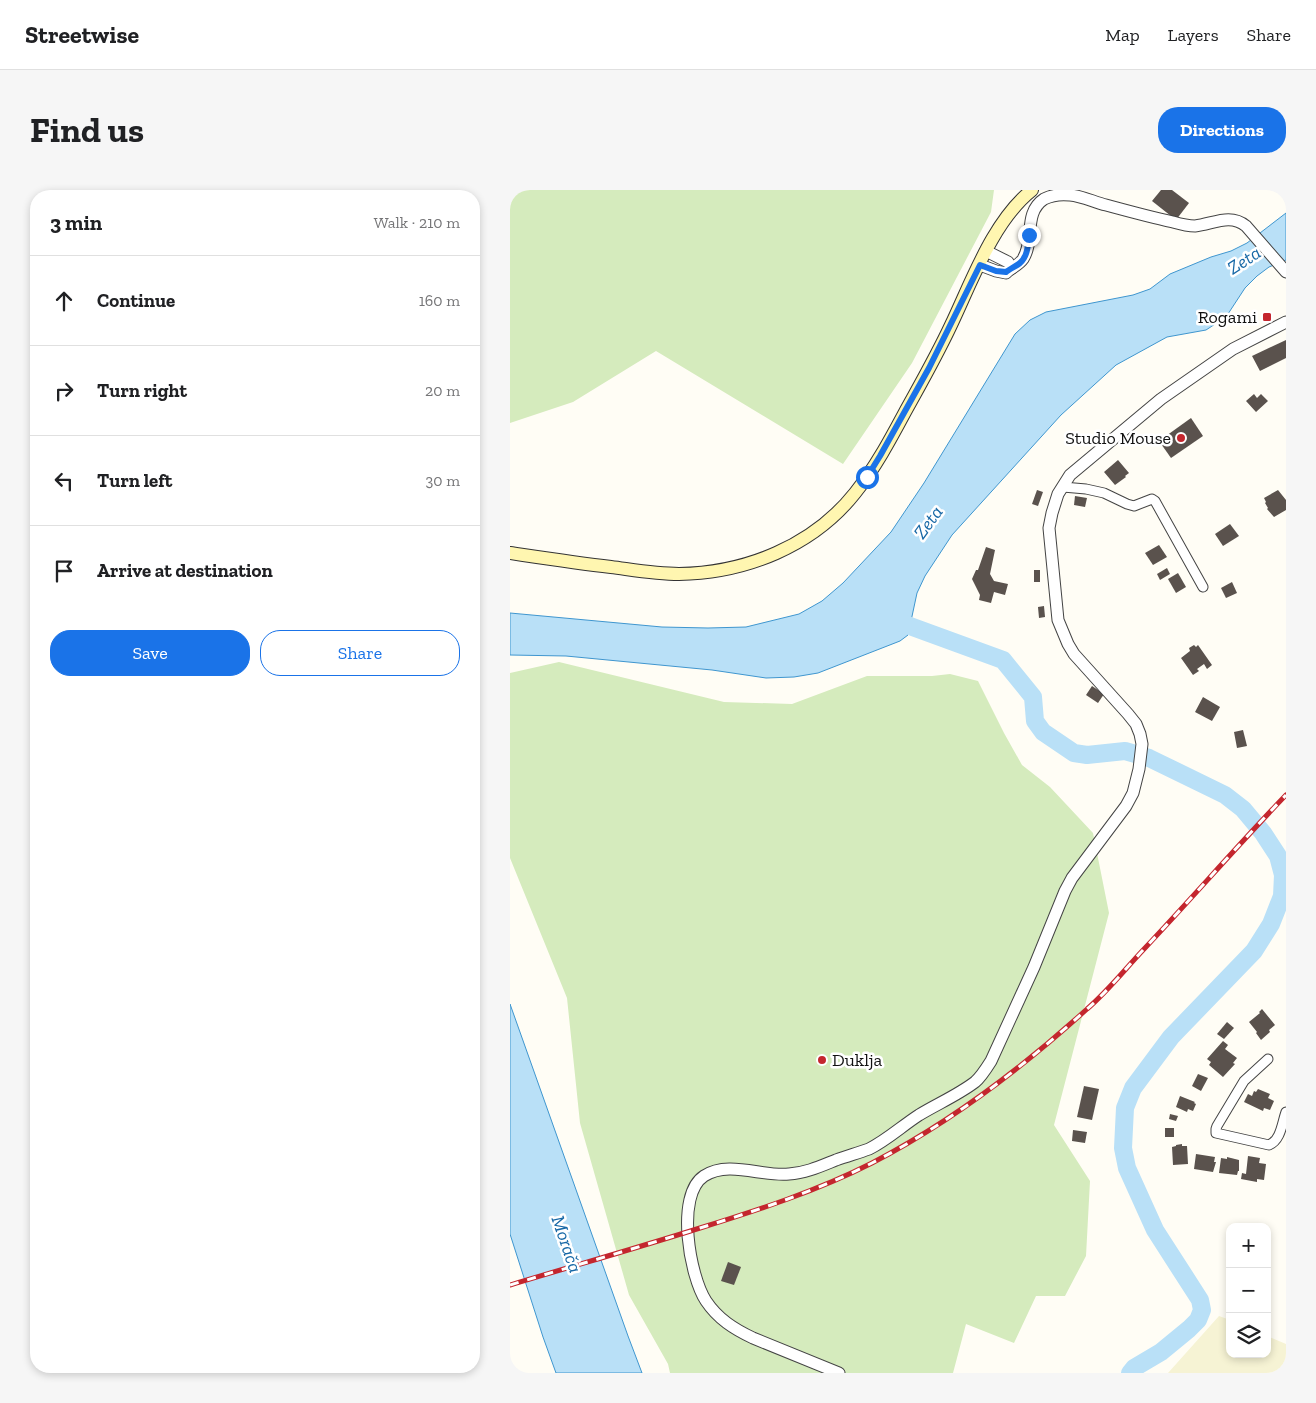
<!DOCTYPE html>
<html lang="en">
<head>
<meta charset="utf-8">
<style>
  :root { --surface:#fff; --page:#f6f6f6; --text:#202124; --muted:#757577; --line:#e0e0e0; --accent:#1a73e8 }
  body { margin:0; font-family:"Zilla Slab",serif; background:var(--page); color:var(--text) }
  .controls { position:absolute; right:15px; bottom:15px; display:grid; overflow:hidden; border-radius:10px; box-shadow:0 2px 8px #0003 }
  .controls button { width:45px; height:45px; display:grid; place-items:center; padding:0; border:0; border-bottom:1px solid var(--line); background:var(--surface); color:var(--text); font:25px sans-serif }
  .stop { position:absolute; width:15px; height:15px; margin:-11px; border:4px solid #1a73e8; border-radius:50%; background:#fff }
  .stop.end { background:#1a73e8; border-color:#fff; box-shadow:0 1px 5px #0008 }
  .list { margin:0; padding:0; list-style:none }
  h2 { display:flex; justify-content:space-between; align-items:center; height:65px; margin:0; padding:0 20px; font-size:21px }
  h2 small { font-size:16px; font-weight:400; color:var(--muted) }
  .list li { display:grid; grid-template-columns:32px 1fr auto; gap:15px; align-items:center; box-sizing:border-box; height:90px; padding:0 20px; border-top:1px solid var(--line) }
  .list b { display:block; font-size:19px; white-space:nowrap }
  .list em { font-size:16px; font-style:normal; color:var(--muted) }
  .actions { display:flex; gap:10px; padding:15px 20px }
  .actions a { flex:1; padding:11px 0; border:1px solid var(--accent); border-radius:20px; text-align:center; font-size:18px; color:var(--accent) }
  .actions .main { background:var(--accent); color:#fff }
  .icon { flex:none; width:28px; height:28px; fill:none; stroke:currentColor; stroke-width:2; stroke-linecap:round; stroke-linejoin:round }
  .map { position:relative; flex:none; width:776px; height:1183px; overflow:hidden; border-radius:20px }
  header { display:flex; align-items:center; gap:30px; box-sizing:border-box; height:70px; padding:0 25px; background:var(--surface); border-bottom:1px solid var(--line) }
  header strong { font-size:24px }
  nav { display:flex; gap:28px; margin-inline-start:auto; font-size:18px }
  .intro { display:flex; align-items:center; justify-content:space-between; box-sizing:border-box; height:120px; padding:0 30px }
  h1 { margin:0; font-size:35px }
  .button { padding:12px 22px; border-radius:20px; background:var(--accent); color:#fff; font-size:18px; font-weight:700 }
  main { display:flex; gap:30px; padding:0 30px }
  aside { flex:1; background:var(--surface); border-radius:20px; box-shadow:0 2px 8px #0003 }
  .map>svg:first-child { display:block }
  .farmland { fill:#f6f3d4 }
  .green { fill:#d5ebbd }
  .water { fill:#b9e0f7; stroke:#3f96cf }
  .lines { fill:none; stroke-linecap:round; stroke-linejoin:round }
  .river { stroke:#b9e0f7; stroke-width:18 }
  .building { fill:#5a524d }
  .minor-casing { stroke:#444; stroke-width:11 }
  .tertiary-casing { stroke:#444; stroke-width:13 }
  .secondary-casing { stroke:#333; stroke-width:14 }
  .minor { stroke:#fff; stroke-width:9 }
  .tertiary { stroke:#fff; stroke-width:11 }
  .secondary { stroke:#fff6b0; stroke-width:12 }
  .rail-casing { stroke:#c4262e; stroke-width:5 }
  .rail { stroke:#fff; stroke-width:3; stroke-dasharray:9; stroke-linecap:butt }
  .route { stroke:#1a73e8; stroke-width:6 }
  .poi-dot { fill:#c4262e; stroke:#fff; stroke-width:2 }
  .labels { text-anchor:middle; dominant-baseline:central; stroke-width:5; stroke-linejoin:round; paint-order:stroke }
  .poi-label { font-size:18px; fill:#111; stroke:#fff; text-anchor:end }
  .water-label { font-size:19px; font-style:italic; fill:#1768a6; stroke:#fff }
</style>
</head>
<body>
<header>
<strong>Streetwise</strong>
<nav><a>Map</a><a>Layers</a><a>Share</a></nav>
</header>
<div class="intro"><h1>Find us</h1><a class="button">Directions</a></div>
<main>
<aside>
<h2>3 min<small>Walk · 210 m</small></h2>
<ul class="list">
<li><svg class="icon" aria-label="ahead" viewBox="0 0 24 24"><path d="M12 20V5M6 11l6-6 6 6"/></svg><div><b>Continue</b></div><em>160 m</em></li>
<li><svg class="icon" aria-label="right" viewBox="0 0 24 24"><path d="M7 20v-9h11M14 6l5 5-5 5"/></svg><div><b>Turn right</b></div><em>20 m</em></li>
<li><svg class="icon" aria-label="left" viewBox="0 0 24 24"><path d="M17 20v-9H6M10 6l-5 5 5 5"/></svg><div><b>Turn left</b></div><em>30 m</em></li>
<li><svg class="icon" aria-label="arrive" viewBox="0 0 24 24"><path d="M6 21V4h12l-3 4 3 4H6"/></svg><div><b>Arrive at destination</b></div></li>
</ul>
<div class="actions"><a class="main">Save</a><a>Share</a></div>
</aside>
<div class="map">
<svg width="776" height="1183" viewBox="0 0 776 1183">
  <rect width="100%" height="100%" fill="#fffdf5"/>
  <!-- farmland -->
  <path class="farmland" d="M709 1126 720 1130V1164H757V1146L776 1154V1183H658Z"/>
  <!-- green -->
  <g class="green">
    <path d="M0 0H484L481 22 402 173 333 274 146 161 63 212 0 233Z"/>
    <path d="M49 472 214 512 282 514 357 486H422L440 484 468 491 494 543 512 575 540 597 583 643 599 723 544 935 580 991 576 1066 555 1106H526L504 1153 456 1134 443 1183H160L158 1174 119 1105 70 933 57 808 0 668V483Z"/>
  </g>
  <!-- water -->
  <g class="water">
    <path d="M776 23V70L759 77 747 86 735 98 716 127 696 140 657 147 606 175 551 225 442 345 415 386 407 403 398 445 390 451 308 483 284 487 256 488 202 480 56 466 0 465V423L152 437 198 438 236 437 289 424 312 411 333 393 381 342 414 293 505 144 520 130 536 122 623 105 640 99 660 84 701 67 721 61 737 53Z"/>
    <path d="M0 814 118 1146 132 1183H46L33 1147 0 1044Z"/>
  </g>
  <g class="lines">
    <!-- river -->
    <path class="river" d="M378 428 493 470 523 507 525 531 533 542 564 563 577 565 615 561 639 568 715 605 733 619 753 643 768 666 773 685 772 706 761 734 744 761 661 847 623 898 615 918 613 958 617 978 645 1040 690 1110 692 1120 688 1130 679 1139 651 1162 624 1178 620 1183"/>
  </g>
  <!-- building -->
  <g class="building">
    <path d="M651 0H662L679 13 666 30 642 11Z"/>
    <path d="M776 150V168L750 181 742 166Z"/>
    <path d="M744 204 747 208 751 204 758 211 746 222 736 211Z"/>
    <path d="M681 228 693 246 661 268 649 251Z"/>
    <path d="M608 270 619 283 615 286 616 287 605 295 594 282Z"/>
    <path d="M527 300 533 302 528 316 522 314Z"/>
    <path d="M768 300 776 310V320L764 327 757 319 758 318 755 313 756 312 754 308Z"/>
    <path d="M565 306 577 308 575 317 564 315Z"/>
    <path d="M720 334 729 346 713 356 705 344Z"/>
    <path d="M649 355 657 367 643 375 635 363Z"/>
    <path d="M476 357 485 360 480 384 484 391 498 394 495 405 484 402 481 413 469 410 470 405 462 389 466 380H468Z"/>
    <path d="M657 378 660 384 650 390 647 384Z"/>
    <rect x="524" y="380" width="6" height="12"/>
    <path d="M668 383 676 397 666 403 658 389Z"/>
    <path d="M722 392 727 403 716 408 711 398Z"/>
    <path d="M534 416 535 427 529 428 528 417Z"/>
    <path d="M684 455 686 457 688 455 702 475 697 479 694 474 687 479 689 481 683 485 671 468 680 461 679 458Z"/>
    <path d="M582 496 594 504 588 513 576 505Z"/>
    <path d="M693 507 710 517 702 531 685 522Z"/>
    <path d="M733 540 737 556 727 558 724 542Z"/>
    <path d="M752 819 765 835 759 840 760 842 751 850 746 843 747 842 739 832 750 823 749 822Z"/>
    <path d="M717 832 724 838 714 849 707 844Z"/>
    <path d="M713 851 718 855 715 859 727 868 723 873 725 874 713 887 699 875 701 872 697 869Z"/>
    <path d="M688 884 698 888 691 901 682 896Z"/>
    <path d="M574 896 589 899 582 930 567 927Z"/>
    <path d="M748 899 760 904 758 908 764 911 760 920 754 918 753 921 734 912 738 904 742 906 744 901 746 902Z"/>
    <path d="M670 906 685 912 684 913 686 914 683 921 678 919 677 922 666 917Z"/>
    <path d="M660 924 668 926 666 931 659 929Z"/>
    <rect x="655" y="938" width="9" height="9"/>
    <path d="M563 940 577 942 575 953 562 951Z"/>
    <path d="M672 954V956H677L678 974 663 975 662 957 666 956V955Z"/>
    <path d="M686 964 705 967 704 972H706L703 982 684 979Z"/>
    <path d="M738 966 750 968 749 973 756 974 754 990 747 989V992L731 989 732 983 736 984Z"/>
    <path d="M717 967 729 970V981H728L727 985 709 983 711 968 717 969Z"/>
    <path d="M218 1072 231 1077 224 1095 211 1091Z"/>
  </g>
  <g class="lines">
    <!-- minor casing -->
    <g class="minor-casing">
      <g id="minor">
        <path d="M553 297 576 299 594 303 617 314 624 316 642 309 645 311 693 397"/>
        <path d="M758 869 734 891 707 936 706 939V943L759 955C771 950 772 933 776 922"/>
      </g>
    </g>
    <!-- tertiary casing -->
    <g class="tertiary-casing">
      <g id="tertiary">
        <path d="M476 61 498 72 502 78"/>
        <path d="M470 75 486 81 496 83C501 78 509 75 513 69 525 50 513 23 534 9 542 5 551 4 560 5 572 6 584 12 596 15 618 21 640 27 663 32 670 34 677 36 685 36 703 34 720 23 736 36L776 82"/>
        <path d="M329 1183 243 1148C224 1139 208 1129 196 1111 180 1087 165 1005 194 986 219 970 252 987 279 984 296 983 311 976 326 970 337 966 348 963 359 959 377 950 392 936 409 925 427 914 448 905 465 892 471 887 476 879 481 871L524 777 555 701 562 688 616 616 623 603 629 579 632 554 630 544 626 534 618 524 564 464 558 454 548 430 539 338 542 323 548 304 560 285 651 209 723 159 776 132"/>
      </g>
    </g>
    <!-- secondary casing -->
    <g class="secondary-casing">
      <path id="secondary" d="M0 363C34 368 67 373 101 377 124 380 146 384 169 384 236 383 303 356 345 303 365 278 380 250 395 222 411 193 427 165 441 135 462 91 483 31 522 0"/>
    </g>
    <!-- minor -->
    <use href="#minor" class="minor"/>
    <!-- tertiary -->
    <use href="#tertiary" class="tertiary"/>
    <!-- secondary -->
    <use href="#secondary" class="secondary"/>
    <!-- rail casing -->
    <g class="rail-casing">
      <path id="rail" d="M0 1095C63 1076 127 1058 190 1038 248 1020 307 1001 362 973 441 932 511 879 577 819 598 801 616 778 635 758 683 707 728 655 776 605"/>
    </g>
    <!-- rail -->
    <use href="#rail" class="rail"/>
  </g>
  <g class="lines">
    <!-- route -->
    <path class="route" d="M357 287 370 266 419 178 470 75 486 81 496 82C500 79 506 76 510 73 518 66 518 54 519 45"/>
  </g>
  <!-- markers -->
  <g class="poi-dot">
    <rect x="752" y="122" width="10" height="10" rx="2.5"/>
    <circle cx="671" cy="248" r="5"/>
    <circle cx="312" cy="870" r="5"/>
  </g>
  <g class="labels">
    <!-- poi labels -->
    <g class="poi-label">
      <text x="747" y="127">Rogami</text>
      <text x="661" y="248">Studio Mouse</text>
      <text x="322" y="870" text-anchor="start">Duklja</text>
    </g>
    <!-- water labels -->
    <g class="water-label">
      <text transform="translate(734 70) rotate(-33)">Zeta</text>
      <text transform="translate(418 332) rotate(-54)">Zeta</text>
      <text transform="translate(57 1054) rotate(71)">Morača</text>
    </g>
  </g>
</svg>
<div class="controls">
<button>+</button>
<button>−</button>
<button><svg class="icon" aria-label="layers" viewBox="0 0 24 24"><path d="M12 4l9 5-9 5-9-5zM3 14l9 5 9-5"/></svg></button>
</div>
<div class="stop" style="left:357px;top:287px"></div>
<div class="stop end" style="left:519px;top:45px"></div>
</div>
</main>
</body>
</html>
